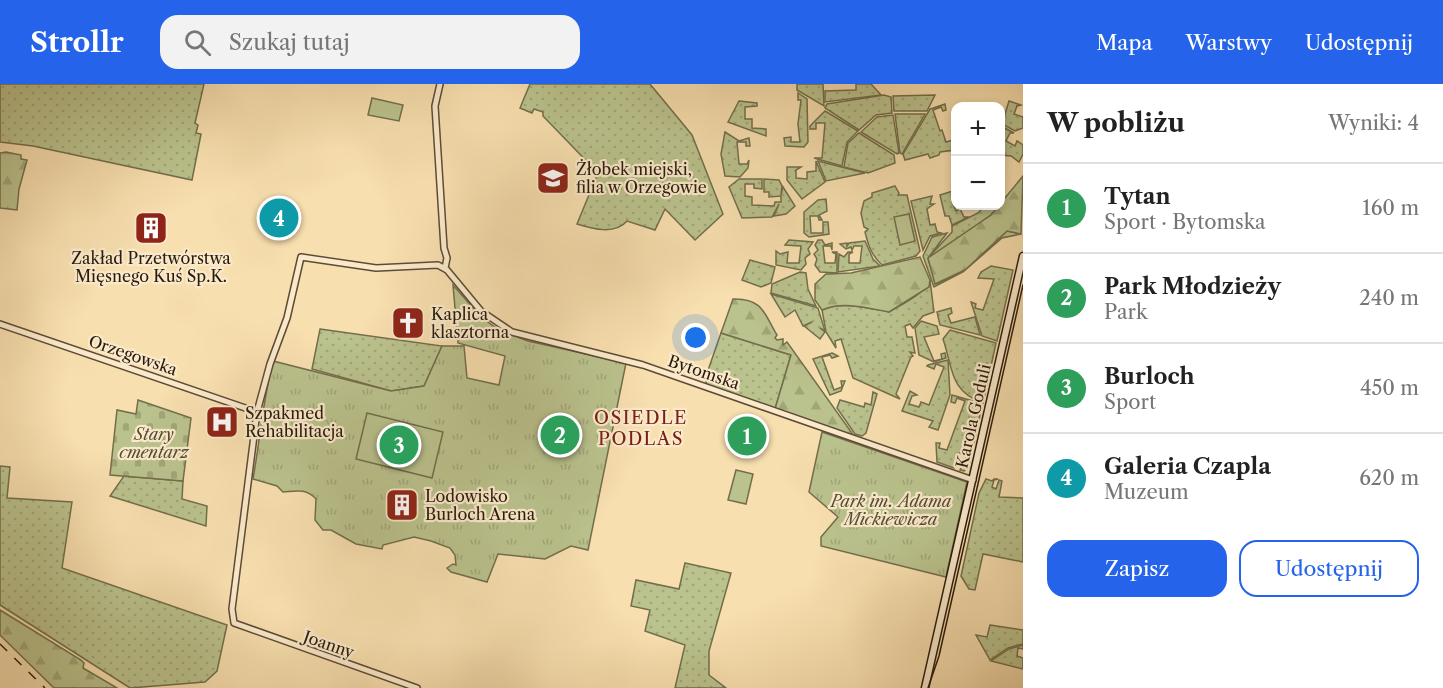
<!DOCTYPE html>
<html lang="pl">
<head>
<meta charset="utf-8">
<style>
  :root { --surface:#fff; --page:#f2f2f2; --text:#222; --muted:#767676; --line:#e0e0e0; --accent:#2563eb }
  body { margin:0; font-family:"Libre Caslon Text",serif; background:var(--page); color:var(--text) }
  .controls { position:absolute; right:18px; top:18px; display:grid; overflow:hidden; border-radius:12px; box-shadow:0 3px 9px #0003 }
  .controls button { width:54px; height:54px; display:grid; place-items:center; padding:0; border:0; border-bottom:2px solid var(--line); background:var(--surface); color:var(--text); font:30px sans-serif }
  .you { position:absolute; left:696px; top:254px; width:21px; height:21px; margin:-15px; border:4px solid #fff; border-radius:50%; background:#1a73e8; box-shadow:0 0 0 9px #1a73e833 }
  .badge { display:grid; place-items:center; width:39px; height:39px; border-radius:50%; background:var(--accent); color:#fff; font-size:20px; font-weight:700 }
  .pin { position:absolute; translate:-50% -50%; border:3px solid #fff; box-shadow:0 2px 6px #0006 }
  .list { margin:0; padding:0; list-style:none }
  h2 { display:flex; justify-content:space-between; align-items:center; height:78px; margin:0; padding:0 24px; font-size:26px }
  h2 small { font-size:20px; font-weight:400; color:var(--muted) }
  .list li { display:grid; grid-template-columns:39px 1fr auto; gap:18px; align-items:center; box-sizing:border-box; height:90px; padding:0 24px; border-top:2px solid var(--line) }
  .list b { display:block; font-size:22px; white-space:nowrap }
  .list p { margin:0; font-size:20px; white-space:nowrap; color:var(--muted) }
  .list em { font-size:20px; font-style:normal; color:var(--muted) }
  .actions { display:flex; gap:12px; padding:18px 24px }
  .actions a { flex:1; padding:14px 0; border:2px solid var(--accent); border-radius:18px; text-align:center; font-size:21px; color:var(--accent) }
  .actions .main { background:var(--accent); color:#fff }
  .icon { flex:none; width:33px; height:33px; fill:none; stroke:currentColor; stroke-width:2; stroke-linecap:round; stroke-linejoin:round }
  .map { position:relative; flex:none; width:1023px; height:604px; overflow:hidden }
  header { display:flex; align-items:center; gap:36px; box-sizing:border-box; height:84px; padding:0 30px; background:var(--accent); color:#fff }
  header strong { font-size:28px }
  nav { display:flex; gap:33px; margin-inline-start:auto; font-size:21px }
  .search { width:420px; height:54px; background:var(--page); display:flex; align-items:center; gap:15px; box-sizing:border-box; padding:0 21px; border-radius:18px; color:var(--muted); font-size:22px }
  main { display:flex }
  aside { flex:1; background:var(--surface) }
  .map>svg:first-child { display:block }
  .grass { fill:url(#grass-dots); stroke:#726e4c; stroke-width:1.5 }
  .forest { fill:url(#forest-firs); stroke:#726e4c; stroke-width:1.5 }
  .cemetery { fill:url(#cemetery-stones); stroke:#726e4c; stroke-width:1.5 }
  .park { fill:url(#park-tufts); stroke:#726e4c; stroke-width:1.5 }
  .pitch { fill:#bac28d; stroke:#726e4c; stroke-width:1.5 }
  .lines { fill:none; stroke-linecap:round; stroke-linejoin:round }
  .tertiary-casing { stroke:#5e4b35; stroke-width:8 }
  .secondary-casing { stroke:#2a1a0c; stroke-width:9 }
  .tertiary { stroke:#faeacb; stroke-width:5 }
  .secondary { stroke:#faeacb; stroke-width:6 }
  .tram { stroke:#2a1a0c; stroke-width:1.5 }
  .rail { stroke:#2a1a0c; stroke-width:1.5; stroke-dasharray:10 10; stroke-linecap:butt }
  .labels { text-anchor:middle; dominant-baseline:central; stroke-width:4.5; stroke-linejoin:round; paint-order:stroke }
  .poi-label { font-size:16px; fill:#2a1a0c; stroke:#faeacb; text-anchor:start }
  .street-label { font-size:16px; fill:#2a1a0c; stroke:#faeacb }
  .park-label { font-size:16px; font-style:italic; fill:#554c33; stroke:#faeacb }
  .neighbourhood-label { font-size:18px; letter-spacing:1.5px; fill:#7a1f14; stroke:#faeacb }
</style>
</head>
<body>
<header>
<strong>Strollr</strong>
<div class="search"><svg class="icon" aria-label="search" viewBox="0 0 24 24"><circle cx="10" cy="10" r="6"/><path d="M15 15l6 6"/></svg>Szukaj tutaj</div>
<nav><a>Mapa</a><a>Warstwy</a><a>Udostępnij</a></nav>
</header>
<main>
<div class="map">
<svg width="1023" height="604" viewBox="0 0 1023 604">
  <defs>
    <pattern id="grass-dots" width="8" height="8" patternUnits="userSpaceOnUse" patternTransform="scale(1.5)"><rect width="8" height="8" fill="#bac28d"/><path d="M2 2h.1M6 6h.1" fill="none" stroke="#a0a678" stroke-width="1.8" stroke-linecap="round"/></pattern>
    <pattern id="forest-firs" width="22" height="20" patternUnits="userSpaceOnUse" patternTransform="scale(1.5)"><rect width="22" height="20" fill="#bac28d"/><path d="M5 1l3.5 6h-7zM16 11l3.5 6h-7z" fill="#a0a678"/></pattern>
    <pattern id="cemetery-stones" width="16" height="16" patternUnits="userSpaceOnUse" patternTransform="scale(1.5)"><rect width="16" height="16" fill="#bac28d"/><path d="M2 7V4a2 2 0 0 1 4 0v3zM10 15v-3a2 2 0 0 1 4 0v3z" fill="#a0a678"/></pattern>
    <pattern id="park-tufts" width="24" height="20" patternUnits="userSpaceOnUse" patternTransform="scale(1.5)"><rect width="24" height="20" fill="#bac28d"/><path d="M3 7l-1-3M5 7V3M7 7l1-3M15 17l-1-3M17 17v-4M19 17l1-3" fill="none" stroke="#a0a678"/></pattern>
  </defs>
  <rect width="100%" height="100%" fill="#f8dfaf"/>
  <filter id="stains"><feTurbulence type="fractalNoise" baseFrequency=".00333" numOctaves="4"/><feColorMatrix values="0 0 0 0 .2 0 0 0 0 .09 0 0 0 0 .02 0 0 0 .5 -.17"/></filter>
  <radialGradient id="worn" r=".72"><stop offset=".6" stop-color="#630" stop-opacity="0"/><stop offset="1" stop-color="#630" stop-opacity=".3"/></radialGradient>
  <!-- grass -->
  <g class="grass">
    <path d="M0 0H204L195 39 198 41 196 49 201 50 192 96 33 62 0 58Z"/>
    <path d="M530 0H650L692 51 723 130 695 156 665 125 655 146 627 137C615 151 593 145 577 140L598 89 543 32V28L534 25 532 29 520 24Z"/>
    <path d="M797 0H823L824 22 797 6Z"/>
    <path d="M856 0H871L881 11 825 18V7L856 6Z"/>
    <path d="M798 9 807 15 808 58 804 63 785 62 784 54 791 53V58H800L798 40 801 16H798Z"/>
    <path d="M884 11 891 13 892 29 876 31 859 46 825 24 827 20Z"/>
    <path d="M935 11 927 27H894L893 12Z"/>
    <path d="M739 17 757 19V22L745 23V35H752V44L766 45V52L728 38Z"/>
    <path d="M1009 17 1021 21 1017 22 1014 30 1023 33V44L1015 47 1002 40Z"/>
    <path d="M945 20 946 26 943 27 941 23 933 26 940 47 942 46 946 58 953 56 955 66 940 68 939 71 930 74 928 70 905 76 903 70 930 25Z"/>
    <path d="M825 27 858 47 847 58 842 82 814 74H822L825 39H816V45H810V42Z"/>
    <path d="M895 30H925L902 70 900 69Z"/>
    <path d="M893 31 899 69 897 70 861 48 877 33Z"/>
    <path d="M1001 42 1014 49H1010L1006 57 1015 62 1017 57 1023 61V70L1019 78 1011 72 1001 71Z"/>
    <path d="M725 48 739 57 749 54 750 62H746V58H737L739 80H747L749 76 748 84 740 93 725 92 721 70Z"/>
    <path d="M859 49 894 71 895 79 868 89 844 83 848 59Z"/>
    <path d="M816 77 825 98 802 115 787 96V83H801L796 86V94L807 95V88L816 87Z"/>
    <path d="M818 77 865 89 826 97Z"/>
    <path d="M739 95H762V105L754 104V100H745V112L752 113V121L774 122 775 118H781V112L769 113V108H764V95L779 96 782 102 781 111 783 103 795 122 786 130 774 132 779 120 772 133 742 134 729 103Z"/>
    <path d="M895 102 899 109 898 111H907L920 167 916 172 882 181C871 171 868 160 865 148L868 145 864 143 861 129 864 117 872 113V109Z"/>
    <path d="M953 107 955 115 952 118 956 127 960 125 964 133H969L952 141 949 132H945L940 111Z"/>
    <path d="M932 112 930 120H934L927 125 930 141 935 140 937 148 941 149 930 152 923 166 911 117Z"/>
    <path d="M826 115 827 127 819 131 822 136H819L818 132H810L811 149H823V138H828L829 150 809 153 804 149V128L818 116Z"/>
    <path d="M985 122H1000L991 131 928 175 936 200 965 186 1007 147 1021 150 1002 154 963 188 934 203 923 172 932 153 947 149 928 174 952 148V142L978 129Z"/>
    <path d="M789 156 813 158 808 165 810 170 805 174 806 180 801 186 776 181V167L780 170 788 168 787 179H799L801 162 785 161Z"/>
    <path d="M818 156H822L825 161 832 159V166L831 162H823L825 179H835L836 170 832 168H837V189L820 188 815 181 817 175 814 170 818 166 815 161Z"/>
    <path d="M865 157 873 175 880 182 838 188 839 170 844 173 848 168H853L849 170V179H860L862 162H854L852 166 851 163 846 165 840 160 847 159V162L849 159Z"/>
    <path d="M750 176 775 183 771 199 761 203 742 196Z"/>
    <path d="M991 182 1013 186 997 257 982 252 971 218 976 220 975 224 983 226 994 195 978 194 981 188Z"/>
    <path d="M800 188 806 189 808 205 816 222 771 209 772 200Z"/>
    <path d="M930 196 934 228 923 232 913 244 910 240 905 242 907 253H912L915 269 910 268 913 272 911 273 896 310 900 315 853 294 841 255 835 257 836 264 826 248 822 226C843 217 867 224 889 228 899 222 929 207 930 196Z"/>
    <path d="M771 210 818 224 825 247 820 244 825 248 820 255 804 242 812 238 803 242 795 226 785 233Z"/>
    <path d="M951 224 952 229 948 231 951 239 975 233 980 251 940 241 937 228Z"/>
    <path d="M921 237 937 242 939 250 924 253 934 277 942 275 941 270 945 269 946 274 934 278 919 271 915 244Z"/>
    <path d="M320 245 442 262 424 302 391 307 312 285Z"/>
    <path d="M950 246 996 259 983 319C949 307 953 284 943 255Z"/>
    <path d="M721 249 791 271 775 325 707 301 705 295Z"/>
    <path d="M832 269 838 272 832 274 830 271 822 273 834 306 842 303 841 297H845L841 307 830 311 813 275Z"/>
    <path d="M948 276 950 311 938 346 929 343 933 337 902 327 910 307 917 311 912 312 909 320 919 323 921 318 929 321 944 283 936 280 934 285 927 282 928 281Z"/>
    <path d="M873 308 877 310 866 349 862 352 855 350 837 324 840 316 864 323 865 319 871 321Z"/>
    <path d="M952 311 976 318 981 326 974 359H971L969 384 964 387 960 386 967 371 960 369 954 384 937 378 936 359H940L939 364 947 366 965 317 957 314 955 319 951 318Z"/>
    <path d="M0 382 10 383 7 414 72 418 62 484 227 541 217 587 205 598 130 604 0 521Z"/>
    <path d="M124 392 183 397 182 415 207 422 206 442 110 412Z"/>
    <path d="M986 395 992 397 994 395H998L994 396 992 403 996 405 999 396 1002 397 999 413 1023 414V478L983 470 975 506 969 505 961 492 979 409Z"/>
    <path d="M685 479 731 489 709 567V591L726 604H675L685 561 645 547 650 526 631 522 636 496 679 505Z"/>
    <path d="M990 541 1023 546V560L1008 564 990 576 976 551 987 553Z"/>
    <path d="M1023 561V565L1018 564 1017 572 1023 574V585L991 577 1009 565Z"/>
  </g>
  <!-- forest -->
  <g class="forest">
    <path d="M6 68 21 71V75L27 76 19 105 17 126 0 124V69Z"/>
    <path d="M1023 92 1021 150 1007 147 965 186 935 200 928 174 991 131Z"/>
    <path d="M920 173 930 196 929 203 889 228C867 224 843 217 822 226L815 216V200L826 190 851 189Z"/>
    <path d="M733 215C764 214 765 232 777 251L775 254 777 256 783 255V261L787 258 854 352 775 325 791 271 721 249Z"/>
    <path d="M0 526 81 576 84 579 83 584 117 604H54L0 551Z"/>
  </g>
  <!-- cemetery -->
  <path class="cemetery" d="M138 316 191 334 183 397 110 391 117 326 136 330Z"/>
  <!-- park -->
  <g class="park">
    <path d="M453 201 481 233 499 246 528 257 626 279 588 466 571 462 545 475 498 470 487 498 451 488 447 484 453 480 456 481 455 471 450 464 431 457 414 453 383 461 382 465 356 460 331 446H323L315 436 316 415C306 404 296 407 283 408L277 402 253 395C260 356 263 315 273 277L391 307 424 302 442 262H464L467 294 499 301 505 272 458 259Z"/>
    <path d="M822 348 967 398 946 493 821 462V453L838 433 809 408Z"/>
  </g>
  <!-- pitch -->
  <g class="pitch">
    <path d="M372 14 403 21 399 37 368 31Z"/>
    <path d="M909 130 915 157 900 161 894 133Z"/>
    <path d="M367 329 443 348 432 394 356 375Z"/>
    <path d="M736 386 753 390 746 420 728 416Z"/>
  </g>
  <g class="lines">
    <!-- tertiary casing -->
    <g class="tertiary-casing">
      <g id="tertiary">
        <path d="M440 0 435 22 444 164 447 174 445 184"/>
        <path d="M0 240 257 328"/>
        <path d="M417 604 234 539 232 525 257 328 270 280 287 234 301 173 376 184 438 181 447 186 481 227 512 248 643 281 973 396"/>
      </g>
    </g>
    <!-- secondary casing -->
    <g class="secondary-casing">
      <path id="secondary" d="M925 604 1023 172"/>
    </g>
    <!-- tertiary -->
    <use href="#tertiary" class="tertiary"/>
    <!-- secondary -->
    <use href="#secondary" class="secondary"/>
    <!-- tram -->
    <path class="tram" d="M928 604 939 572 1023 201"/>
    <!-- rail -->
    <path class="rail" d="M0 560 45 604"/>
  </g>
  <!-- icons -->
  <defs>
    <g id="school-square" transform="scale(1.725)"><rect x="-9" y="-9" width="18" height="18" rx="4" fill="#8f2418" stroke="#faeacb"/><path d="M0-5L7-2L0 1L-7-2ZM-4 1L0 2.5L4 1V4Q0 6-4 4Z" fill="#fff"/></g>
    <g id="building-square" transform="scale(1.725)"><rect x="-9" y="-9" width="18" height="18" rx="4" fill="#8f2418" stroke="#faeacb"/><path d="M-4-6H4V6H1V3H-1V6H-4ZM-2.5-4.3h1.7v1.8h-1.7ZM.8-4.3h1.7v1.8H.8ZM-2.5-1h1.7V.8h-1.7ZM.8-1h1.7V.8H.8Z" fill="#fff"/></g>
    <g id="church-square" transform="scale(1.725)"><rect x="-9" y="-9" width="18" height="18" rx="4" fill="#8f2418" stroke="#faeacb"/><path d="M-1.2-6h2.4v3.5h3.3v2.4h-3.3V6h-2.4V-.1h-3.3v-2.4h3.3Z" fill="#fff"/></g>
    <g id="hospital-square" transform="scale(1.725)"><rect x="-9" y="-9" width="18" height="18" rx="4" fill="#8f2418" stroke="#faeacb"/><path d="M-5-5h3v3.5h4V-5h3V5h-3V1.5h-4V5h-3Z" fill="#fff"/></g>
  </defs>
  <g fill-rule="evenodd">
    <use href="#school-square" x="553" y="94"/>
    <use href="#building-square" x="151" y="144"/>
    <use href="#church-square" x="408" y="239"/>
    <use href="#hospital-square" x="222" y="338"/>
    <use href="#building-square" x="402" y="421"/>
  </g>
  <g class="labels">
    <!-- poi labels -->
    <g class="poi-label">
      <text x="576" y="85">Żłobek miejski,<tspan x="576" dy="18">filia w Orzegowie</tspan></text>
      <text x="151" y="174" text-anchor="middle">Zakład Przetwórstwa<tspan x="151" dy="18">Mięsnego Kuś Sp.K.</tspan></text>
      <text x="431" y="230">Kaplica<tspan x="431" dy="18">klasztorna</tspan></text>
      <text x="245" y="329">Szpakmed<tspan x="245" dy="18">Rehabilitacja</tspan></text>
      <text x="425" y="412">Lodowisko<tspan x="425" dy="18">Burloch Arena</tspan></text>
    </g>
    <!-- street labels -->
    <g class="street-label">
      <text transform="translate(133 271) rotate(19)">Orzegowska</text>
      <text transform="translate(704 288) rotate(19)">Bytomska</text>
      <text transform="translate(973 332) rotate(-77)">Karola Goduli</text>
      <text transform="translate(329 560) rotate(19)">Joanny</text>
    </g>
    <!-- park labels -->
    <g class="park-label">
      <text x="154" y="350">Stary<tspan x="154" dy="18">cmentarz</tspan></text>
      <text x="891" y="417">Park im. Adama<tspan x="891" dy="18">Mickiewicza</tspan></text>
    </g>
    <!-- neighbourhood labels -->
    <g class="neighbourhood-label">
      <text x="641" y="334">OSIEDLE<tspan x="641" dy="21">PODLAS</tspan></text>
    </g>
  </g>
  <rect width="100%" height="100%" filter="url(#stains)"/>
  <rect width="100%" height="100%" fill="url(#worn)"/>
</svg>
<div class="controls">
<button>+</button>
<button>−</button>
</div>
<div class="you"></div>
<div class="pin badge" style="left:747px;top:352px;background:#2e9e5b">1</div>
<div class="pin badge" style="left:560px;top:351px;background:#2e9e5b">2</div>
<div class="pin badge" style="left:399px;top:361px;background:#2e9e5b">3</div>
<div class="pin badge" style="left:279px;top:134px;background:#0f9aa8">4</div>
</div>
<aside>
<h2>W pobliżu<small>Wyniki: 4</small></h2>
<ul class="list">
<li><span class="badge" style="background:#2e9e5b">1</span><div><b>Tytan</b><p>Sport · Bytomska</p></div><em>160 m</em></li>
<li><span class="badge" style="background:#2e9e5b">2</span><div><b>Park Młodzieży</b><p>Park</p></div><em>240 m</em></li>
<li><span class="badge" style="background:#2e9e5b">3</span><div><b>Burloch</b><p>Sport</p></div><em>450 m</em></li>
<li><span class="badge" style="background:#0f9aa8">4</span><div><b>Galeria Czapla</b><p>Muzeum</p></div><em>620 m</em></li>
</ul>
<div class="actions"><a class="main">Zapisz</a><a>Udostępnij</a></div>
</aside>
</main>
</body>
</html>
